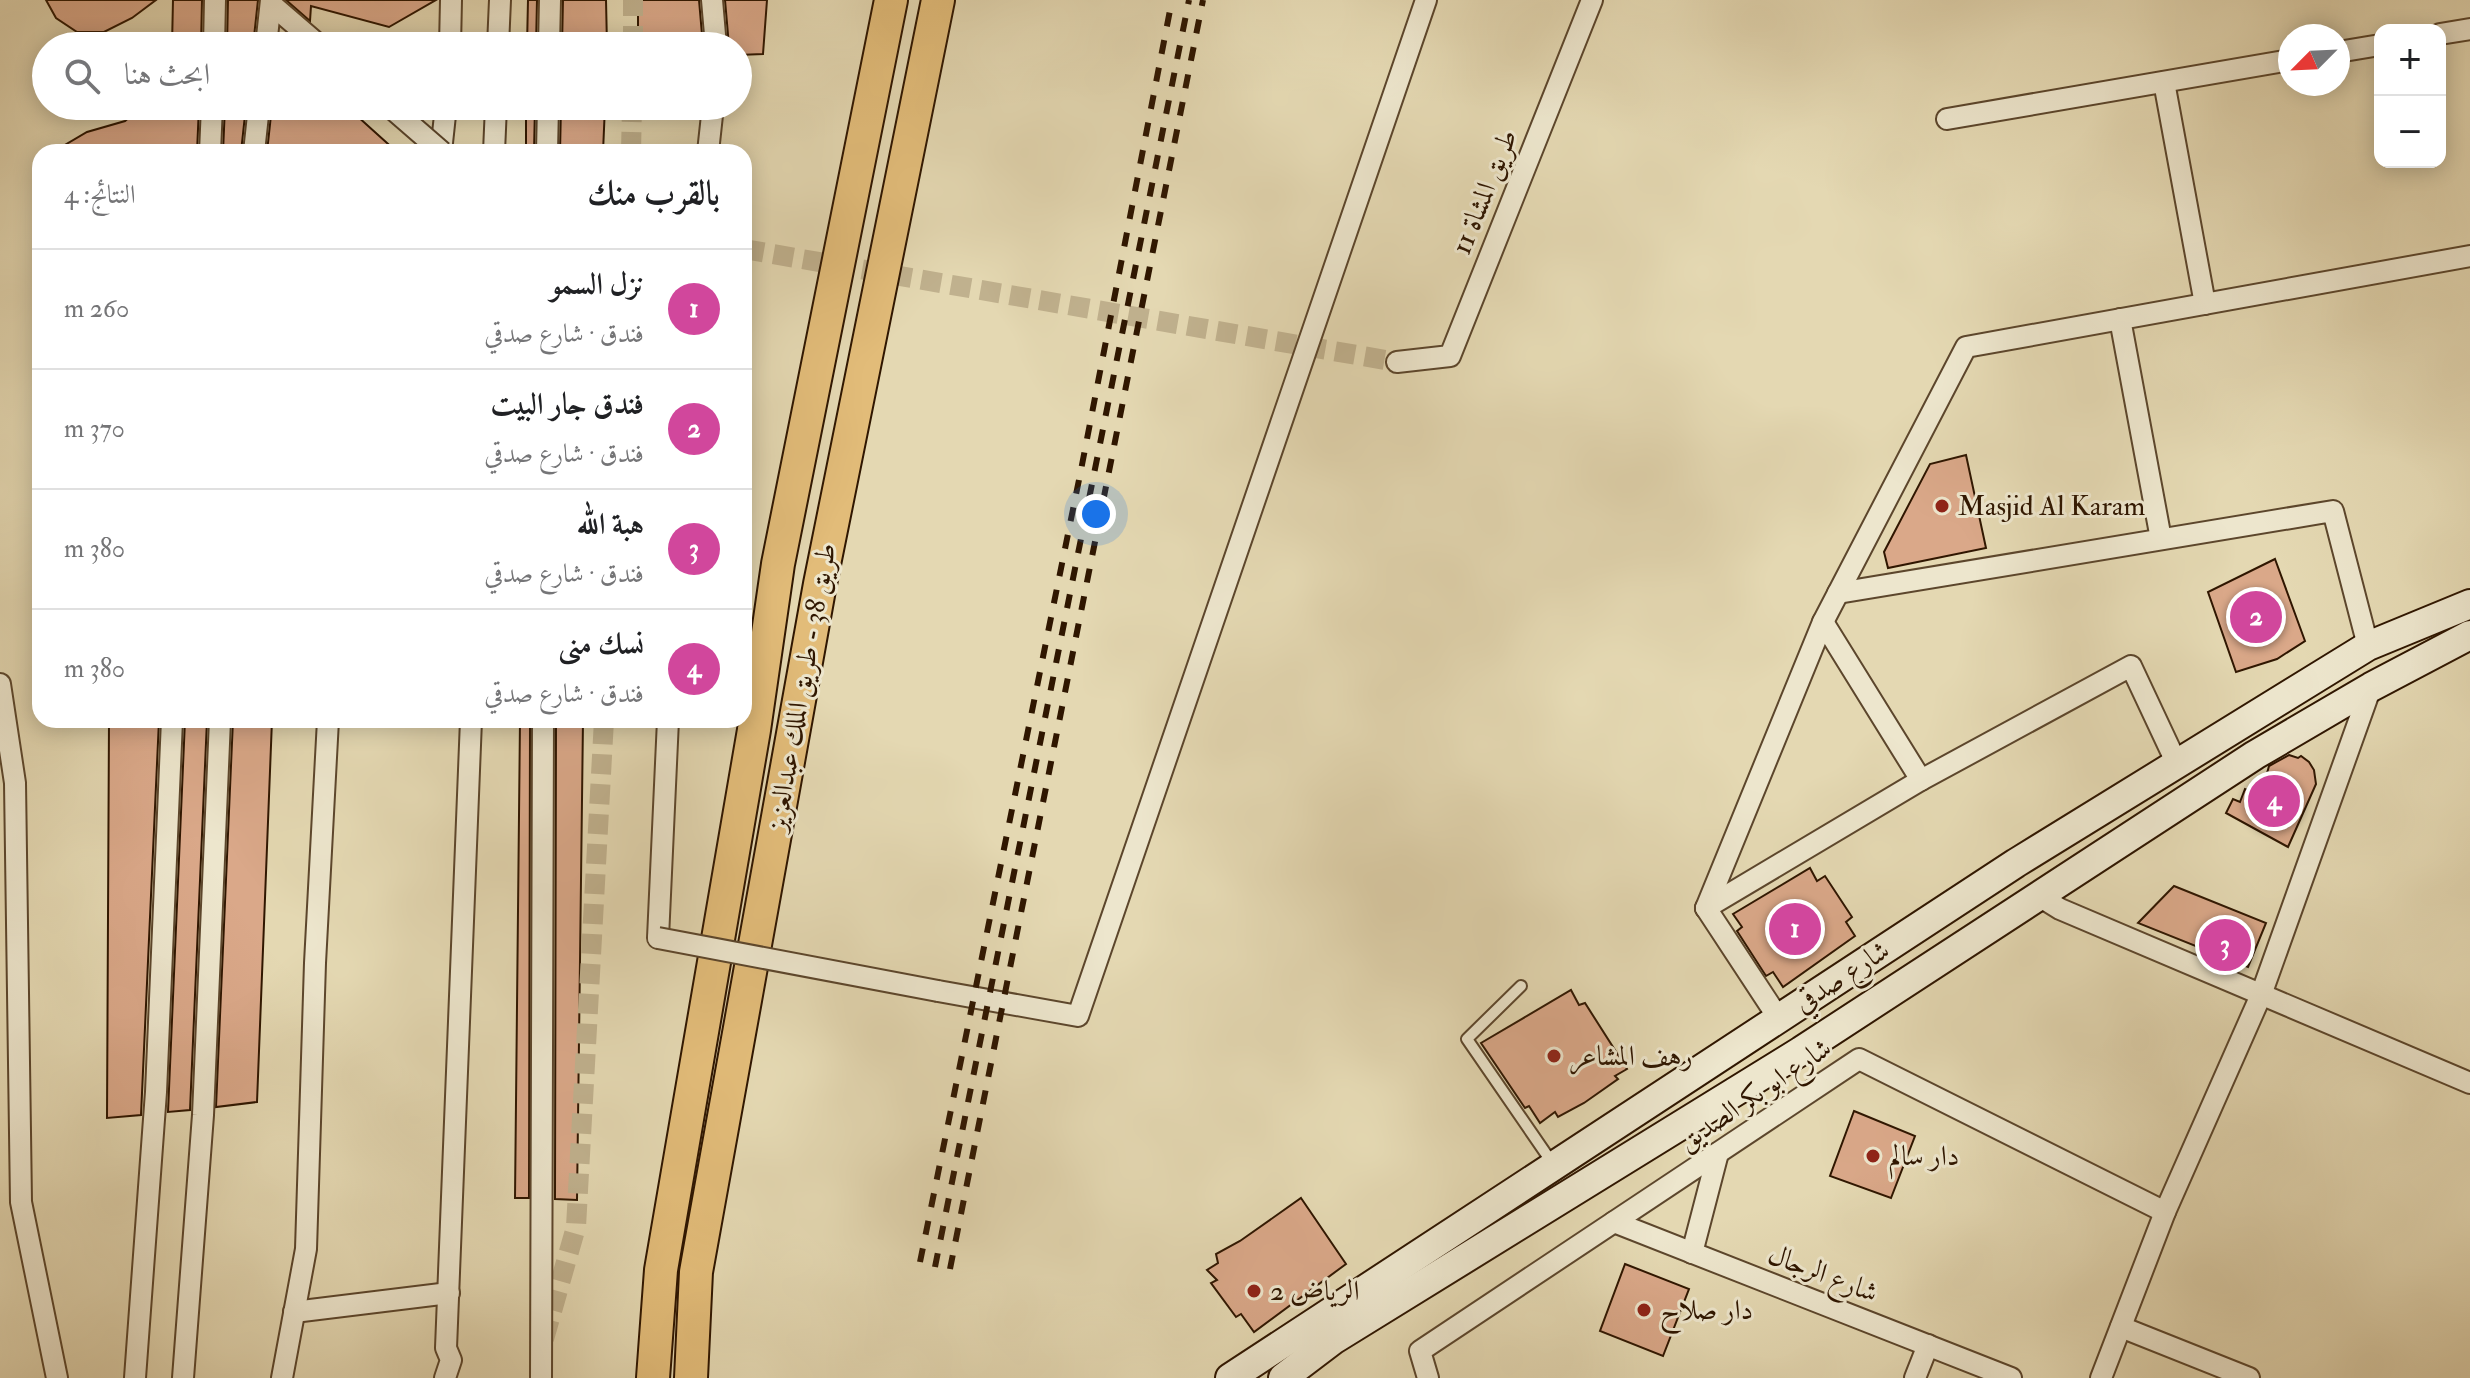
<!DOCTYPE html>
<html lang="ar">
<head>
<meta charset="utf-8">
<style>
  :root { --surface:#fff; --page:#f6f6f6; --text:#202124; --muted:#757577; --line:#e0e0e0; --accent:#8f2418 }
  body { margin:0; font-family:"IM FELL Double Pica",Amiri,serif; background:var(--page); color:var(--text); direction:rtl }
  .controls { position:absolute; right:24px; top:24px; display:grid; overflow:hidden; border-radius:16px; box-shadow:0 4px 20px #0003 }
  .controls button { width:72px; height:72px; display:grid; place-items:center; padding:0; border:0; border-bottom:2px solid var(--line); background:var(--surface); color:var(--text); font:40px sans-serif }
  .compass { position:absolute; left:2278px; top:24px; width:72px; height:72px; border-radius:50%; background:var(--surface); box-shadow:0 4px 20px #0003; rotate:246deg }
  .you { position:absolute; left:1096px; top:514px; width:28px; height:28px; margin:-20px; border:6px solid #fff; border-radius:50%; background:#1a73e8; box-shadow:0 0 0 12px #1a73e833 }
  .badge { display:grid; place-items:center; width:52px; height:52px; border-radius:50%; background:var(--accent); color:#fff; font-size:26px; font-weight:700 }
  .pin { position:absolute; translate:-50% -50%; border:4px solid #fff; box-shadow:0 2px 8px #0006 }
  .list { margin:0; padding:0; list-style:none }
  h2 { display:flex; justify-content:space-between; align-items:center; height:104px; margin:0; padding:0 32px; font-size:34px }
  h2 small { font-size:26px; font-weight:400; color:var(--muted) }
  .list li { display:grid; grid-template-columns:52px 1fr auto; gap:24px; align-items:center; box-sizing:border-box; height:120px; padding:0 32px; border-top:2px solid var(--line) }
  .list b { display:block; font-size:30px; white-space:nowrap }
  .list p { margin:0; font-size:26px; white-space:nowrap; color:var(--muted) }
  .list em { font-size:26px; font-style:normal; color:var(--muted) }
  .icon { flex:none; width:44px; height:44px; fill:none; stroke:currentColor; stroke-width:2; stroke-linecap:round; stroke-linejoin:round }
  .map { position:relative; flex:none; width:2470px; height:1378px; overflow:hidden; direction:ltr }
  .search { position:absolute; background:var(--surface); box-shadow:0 4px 20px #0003; left:32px; top:32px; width:720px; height:88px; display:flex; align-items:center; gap:20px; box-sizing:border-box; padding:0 28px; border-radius:44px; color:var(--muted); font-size:30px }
  .panel { position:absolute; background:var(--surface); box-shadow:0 4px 20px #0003; left:32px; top:144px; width:720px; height:584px; border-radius:24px; direction:rtl }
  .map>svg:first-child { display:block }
  .building { fill:#daa889; stroke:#2f1600; stroke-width:2 }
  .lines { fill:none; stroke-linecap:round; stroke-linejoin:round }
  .street-tunnel { stroke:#c0b18e; stroke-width:20; stroke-dasharray:20 10; stroke-linecap:butt }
  .lane-casing { stroke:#5c462c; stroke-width:14 }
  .street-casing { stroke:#5c462c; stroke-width:24 }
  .secondary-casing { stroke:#2f1600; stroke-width:32 }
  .primary-casing { stroke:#2f1600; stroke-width:36 }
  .lane { stroke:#ede6cd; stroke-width:10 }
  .street { stroke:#ede6cd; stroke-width:20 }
  .secondary { stroke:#ede6cd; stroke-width:28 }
  .primary { stroke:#e2bc79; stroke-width:32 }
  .rail { stroke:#2f1600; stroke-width:6; stroke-dasharray:14 14; stroke-linecap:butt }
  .street-bridge-casing { stroke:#5c462c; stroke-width:24; stroke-linecap:butt }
  .street-bridge { stroke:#ede6cd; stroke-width:20 }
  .poi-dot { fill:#8f2418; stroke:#ede6cd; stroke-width:3 }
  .labels { text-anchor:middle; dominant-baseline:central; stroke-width:6; stroke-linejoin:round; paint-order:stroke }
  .street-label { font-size:28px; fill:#2f1600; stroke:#ede6cd }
  .poi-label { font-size:28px; fill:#2f1600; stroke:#ede6cd; text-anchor:start }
</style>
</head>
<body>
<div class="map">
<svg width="2470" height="1378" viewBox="0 0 2470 1378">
  <rect width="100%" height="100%" fill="#e4d8b2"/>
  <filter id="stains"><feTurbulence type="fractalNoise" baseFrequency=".0025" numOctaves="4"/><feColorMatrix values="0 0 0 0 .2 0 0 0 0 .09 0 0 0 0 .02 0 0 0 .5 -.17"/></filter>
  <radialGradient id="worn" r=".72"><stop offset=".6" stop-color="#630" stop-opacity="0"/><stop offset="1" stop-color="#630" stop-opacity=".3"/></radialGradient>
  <!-- building -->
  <g class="building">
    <path d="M46 0H156L132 18 104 32H77L56 18Z"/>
    <path d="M173 0H202L201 46H172Z"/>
    <path d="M228 0H258L253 46H227Z"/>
    <path d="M286 0H436L389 27 311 6 310 21Z"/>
    <path d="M528 0H537L536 46H527Z"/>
    <path d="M563 0H606L607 46H562Z"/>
    <path d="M638 0H699L703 46H638Z"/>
    <path d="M725 0H767L763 54 738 55V46H729Z"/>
    <path d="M142 106H199L197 152H53L87 132 125 121Z"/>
    <path d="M225 106H246L241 152H223Z"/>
    <path d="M272 106H346L397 152H267Z"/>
    <path d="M526 106H535L534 152H526Z"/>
    <path d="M561 106H605L603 152H560Z"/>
    <path d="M1966 455 1986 548 1888 568 1884 552 1930 464Z"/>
    <path d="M2275 559 2305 641 2277 659 2236 672 2208 592Z"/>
    <path d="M109 720H159L141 1115 107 1118Z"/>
    <path d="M185 720H207L190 1110 168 1112Z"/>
    <path d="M233 720H272L257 1102 216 1107Z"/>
    <path d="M520 720H530L529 1198H515Z"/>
    <path d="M556 720H583L577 1200 555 1199Z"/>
    <path d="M2289 755 2298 758 2301 756 2309 762 2314 770 2316 784 2288 847 2226 813 2233 799 2240 802 2245 789 2250 791 2254 781 2259 782 2262 777H2266L2269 766Z"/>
    <path d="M1810 868 1817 881 1825 876 1852 917 1846 922 1855 936 1783 987 1773 972 1766 976 1737 931 1742 927 1733 914Z"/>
    <path d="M2174 886 2266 923 2248 967 2138 923Z"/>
    <path d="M1571 990 1579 1005 1585 1003 1627 1069 1615 1076 1618 1079 1584 1103 1558 1117 1555 1112 1540 1123 1529 1106 1525 1108 1481 1043Z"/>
    <path d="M1854 1111 1915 1136 1891 1198 1830 1176Z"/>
    <path d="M1301 1198 1346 1264 1254 1332 1241 1314 1236 1317 1211 1283 1217 1280 1207 1270 1218 1263 1216 1254 1240 1241Z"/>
    <path d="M1625 1264 1689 1289 1663 1356 1600 1331Z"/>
  </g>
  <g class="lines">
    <!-- street-tunnel -->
    <g class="street-tunnel">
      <path d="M633 46V0"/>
      <path d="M631 152 632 106"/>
      <path d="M744 249 1397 362"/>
      <path d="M544 1339 576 1227 604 720"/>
    </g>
    <!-- lane casing -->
    <g class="lane-casing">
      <path id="lane" d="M1521 986 1467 1039 1553 1164"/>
    </g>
    <!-- street casing -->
    <g class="street-casing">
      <g id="street">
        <path d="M712 0 716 46"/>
        <path d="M271 4 320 46"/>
        <path d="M2440 34 2470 29"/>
        <path d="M214 46 215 0"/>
        <path d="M266 46 271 0"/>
        <path d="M450 46 451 0"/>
        <path d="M498 46 500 0"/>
        <path d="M549 46 550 0"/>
        <path d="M2338 52 2380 45"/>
        <path d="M2164 82 2205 304"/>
        <path d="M1947 119 2290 60"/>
        <path d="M210 152 212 106"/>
        <path d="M254 152 259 106"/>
        <path d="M441 152 446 106"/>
        <path d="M494 152 496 106"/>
        <path d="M547 152 548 106"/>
        <path d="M708 152 713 106"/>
        <path d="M2120 319 2161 539"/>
        <path d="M1397 362 1450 356 1592 0"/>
        <path d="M1838 593 2333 511 2368 646"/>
        <path d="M1823 622 1921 780"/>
        <path d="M0 684 15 783 21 1202 57 1378"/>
        <path d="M2039 896 2060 909 2470 1083"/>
        <path d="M1706 908 1823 622 1966 347 2470 256"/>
        <path d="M1706 908 1921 780 2131 666 2177 764"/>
        <path d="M1706 908 1779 1019"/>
        <path d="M658 938 668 720"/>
        <path d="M938 991 1078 1016 1426 0"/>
        <path d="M1614 1222 2011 1378"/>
        <path d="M1692 1253 1718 1153"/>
        <path d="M294 1312 449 1293"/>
        <path d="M2121 1327 2249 1378"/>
        <path d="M135 1378 156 1092 172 720"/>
        <path d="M183 1378 203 1115 220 720"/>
        <path d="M282 1378 306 1249 315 963 328 720"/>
        <path d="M445 1378 451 1360 446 1348 471 720"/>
        <path d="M541 1378 543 720"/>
        <path d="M1428 1378 1420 1351 1859 1059 2165 1212"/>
        <path d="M1915 1378 1928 1345"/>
        <path d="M2101 1378 2165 1212 2261 995 2371 687"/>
      </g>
    </g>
    <!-- secondary casing -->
    <g class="secondary-casing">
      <g id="secondary">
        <path d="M1230 1378 2016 863 2368 646 2470 604"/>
        <path d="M1283 1378 1333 1340 1801 1051 2255 755 2371 687 2470 635"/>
      </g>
    </g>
    <!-- primary casing -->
    <g class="primary-casing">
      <g id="primary">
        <path d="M653 1378 661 1270 754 730 778 564 891 0"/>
        <path d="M691 1378 696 1272 820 584 938 0"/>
      </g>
    </g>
    <!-- lane -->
    <use href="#lane" class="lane"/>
    <!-- street -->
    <use href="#street" class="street"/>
    <!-- secondary -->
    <use href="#secondary" class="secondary"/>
    <!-- primary -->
    <use href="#primary" class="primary"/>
    <!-- rail -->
    <g class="rail">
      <path d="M920 1262 1081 470 1172 0"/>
      <path d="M935 1267 1189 0"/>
      <path d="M950 1269 1203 0"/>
    </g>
    <!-- street-bridge casing -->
    <g class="street-bridge-casing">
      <g id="street-bridge">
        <path d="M389 106 442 152"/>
        <path d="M658 938 938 991"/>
      </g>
    </g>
    <!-- street-bridge -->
    <use href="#street-bridge" class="street-bridge"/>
  </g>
  <!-- markers -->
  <g class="poi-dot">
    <circle cx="1942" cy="506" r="8"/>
    <circle cx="1554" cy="1056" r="8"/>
    <circle cx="1873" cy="1156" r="8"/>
    <circle cx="1254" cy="1291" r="8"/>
    <circle cx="1644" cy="1310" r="8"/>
  </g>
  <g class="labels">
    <!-- street labels -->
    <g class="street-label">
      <text transform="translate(1485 192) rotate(-68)">طريق المشاة 11</text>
      <text transform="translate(802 687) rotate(-80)">طريق 38 - طريق الملك عبدالعزيز</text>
      <text transform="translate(1842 977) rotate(-33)">شارع صدقي</text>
      <text transform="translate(1755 1095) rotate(-34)">شارع ابو بكر الصديق</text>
      <text transform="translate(1823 1274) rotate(21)">شارع الرجال</text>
    </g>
    <!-- poi labels -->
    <g class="poi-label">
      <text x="1958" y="506">Masjid Al Karam</text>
      <text x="1570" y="1056">رهف المشاعر</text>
      <text x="1889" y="1156">دار سالم</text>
      <text x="1270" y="1291">الرياض 2</text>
      <text x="1660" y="1310">دار صلاح</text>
    </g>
  </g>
  <rect width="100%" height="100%" filter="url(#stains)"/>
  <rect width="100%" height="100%" fill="url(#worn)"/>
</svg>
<div class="controls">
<button>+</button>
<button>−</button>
</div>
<svg class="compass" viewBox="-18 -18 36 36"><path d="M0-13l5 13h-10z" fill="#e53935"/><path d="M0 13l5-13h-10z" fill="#757577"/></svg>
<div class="you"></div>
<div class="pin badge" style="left:1795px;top:929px;background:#d1479c">1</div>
<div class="pin badge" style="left:2256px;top:617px;background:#d1479c">2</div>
<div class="pin badge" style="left:2225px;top:945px;background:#d1479c">3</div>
<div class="pin badge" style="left:2274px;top:801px;background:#d1479c">4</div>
<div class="search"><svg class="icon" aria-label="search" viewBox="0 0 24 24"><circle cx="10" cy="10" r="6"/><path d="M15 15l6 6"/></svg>ابحث هنا</div>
<section class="panel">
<h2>بالقرب منك<small>النتائج: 4</small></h2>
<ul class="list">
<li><span class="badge" style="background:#d1479c">1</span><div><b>نزل السمو</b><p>فندق · شارع صدقي</p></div><em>260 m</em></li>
<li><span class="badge" style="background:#d1479c">2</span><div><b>فندق جار البيت</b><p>فندق · شارع صدقي</p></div><em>370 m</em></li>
<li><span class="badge" style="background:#d1479c">3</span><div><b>هبة الله</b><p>فندق · شارع صدقي</p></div><em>380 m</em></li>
<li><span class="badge" style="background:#d1479c">4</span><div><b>نسك منى</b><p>فندق · شارع صدقي</p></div><em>380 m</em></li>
</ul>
</section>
</div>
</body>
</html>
